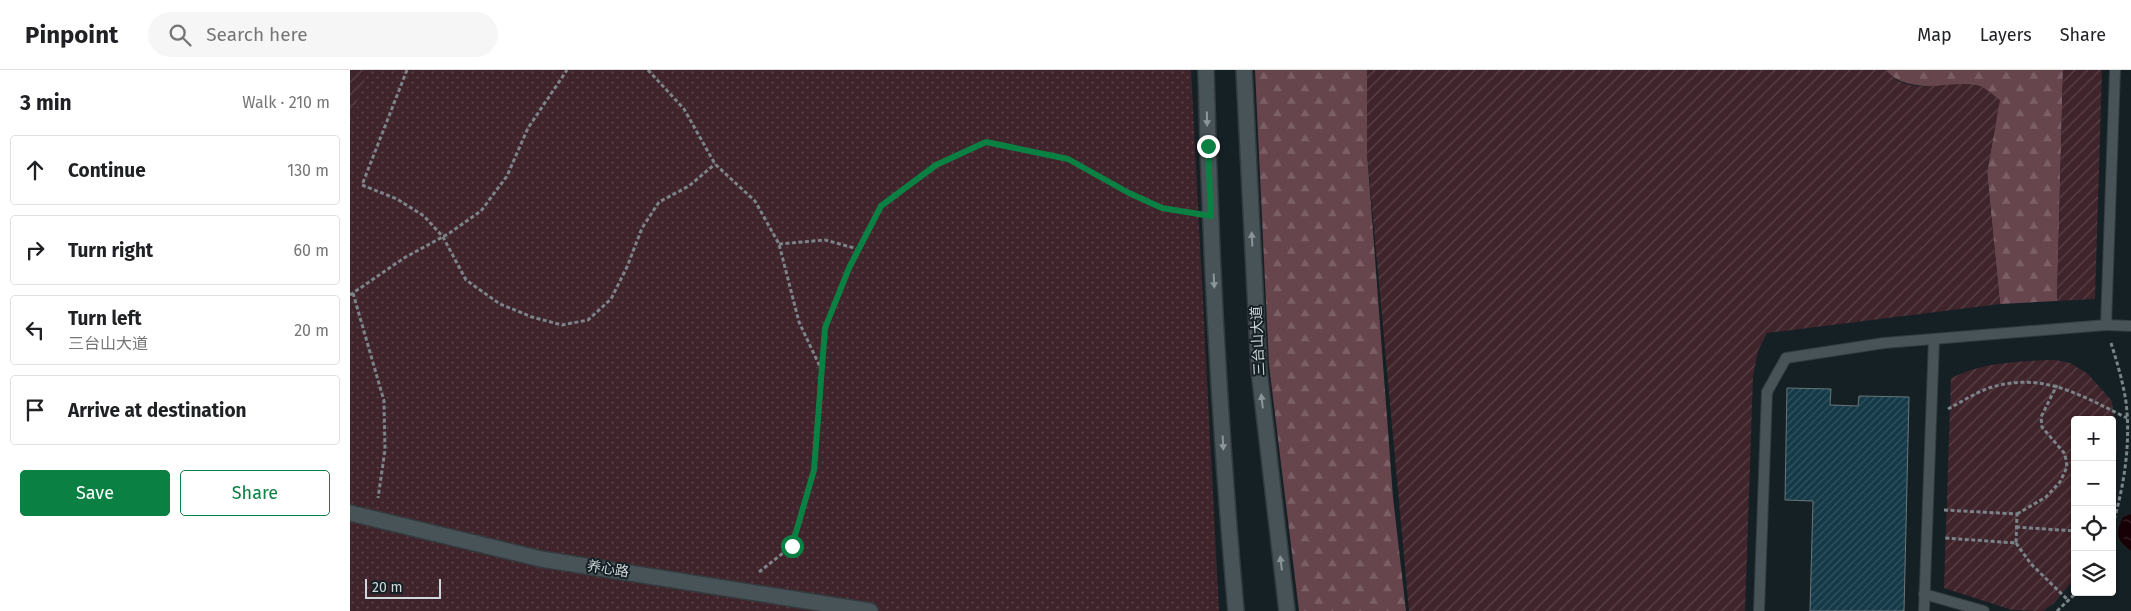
<!DOCTYPE html>
<html lang="en">
<head>
<meta charset="utf-8">
<style>
  :root { --surface:#fff; --page:#f6f6f6; --text:#202124; --muted:#757577; --line:#e0e0e0; --accent:#0b8043 }
  body { margin:0; font-family:"Fira Sans","Noto Sans SC",sans-serif; background:var(--page); color:var(--text) }
  .controls { position:absolute; right:15px; bottom:15px; display:grid; overflow:hidden; border-radius:5px; box-shadow:0 1px 4px #0004 }
  .controls button { width:45px; height:45px; display:grid; place-items:center; padding:0; border:0; border-bottom:1px solid var(--line); background:var(--surface); color:var(--text); font:25px sans-serif }
  .scale { position:absolute; left:15px; bottom:12px; width:76px; box-sizing:border-box; padding-left:5px; border:2px solid #d1d8db; border-top:0; font-size:14px; line-height:18px; white-space:nowrap; color:#d1d8db; -webkit-text-stroke:4px #152024; paint-order:stroke }
  .stop { position:absolute; width:15px; height:15px; margin:-11px; border:4px solid #0b8043; border-radius:50%; background:#fff }
  .stop.end { background:#0b8043; border-color:#fff; box-shadow:0 1px 5px #0008 }
  .list { margin:0; padding:0; list-style:none }
  h2 { display:flex; justify-content:space-between; align-items:center; height:65px; margin:0; padding:0 20px; font-size:21px }
  h2 small { font-size:16px; font-weight:400; color:var(--muted) }
  .list li { display:grid; grid-template-columns:32px 1fr auto; gap:15px; align-items:center; box-sizing:border-box; height:70px; margin:0 10px 10px; padding:0 10px; border:1px solid var(--line); border-radius:5px }
  .list b { display:block; font-size:19px; white-space:nowrap }
  .list p { margin:0; font-size:16px; white-space:nowrap; color:var(--muted) }
  .list em { font-size:16px; font-style:normal; color:var(--muted) }
  .actions { display:flex; gap:10px; padding:15px 20px }
  .actions a { flex:1; padding:11px 0; border:1px solid var(--accent); border-radius:5px; text-align:center; font-size:18px; color:var(--accent) }
  .actions .main { background:var(--accent); color:#fff }
  .icon { flex:none; width:28px; height:28px; fill:none; stroke:currentColor; stroke-width:2; stroke-linecap:round; stroke-linejoin:round }
  .map { position:relative; flex:none; width:1781px; height:541px; overflow:hidden }
  header { display:flex; align-items:center; gap:30px; box-sizing:border-box; height:70px; padding:0 25px; background:var(--surface); border-bottom:1px solid var(--line) }
  header strong { font-size:24px }
  nav { display:flex; gap:28px; margin-inline-start:auto; font-size:18px }
  .search { width:350px; height:45px; background:var(--page); display:flex; align-items:center; gap:12px; box-sizing:border-box; padding:0 18px; border-radius:28px; color:var(--muted); font-size:19px }
  main { display:flex }
  aside { flex:1; background:var(--surface) }
  .map>svg:first-child { display:block }
  .forest { fill:url(#forest-firs) }
  .park { fill:url(#park-dots) }
  .garden { fill:url(#garden-furrows) }
  .water { fill:url(#water-ripples) }
  .building { fill:url(#building-hatch); stroke:#69767b }
  .lines { fill:none; stroke-linecap:round; stroke-linejoin:round }
  .lane-casing { stroke:#343b3e; stroke-width:12 }
  .street-casing { stroke:#343b3e; stroke-width:18 }
  .secondary-casing { stroke:#343b3e; stroke-width:18 }
  .path { stroke:#7b8488; stroke-width:3; stroke-dasharray:4 2.5; stroke-linecap:butt }
  .lane { stroke:#475357; stroke-width:10 }
  .street { stroke:#475357; stroke-width:15 }
  .secondary { stroke:#475357; stroke-width:15 }
  .oneway { fill:#8c9699 }
  .route { stroke:#0b8043; stroke-width:6 }
  .labels { text-anchor:middle; dominant-baseline:central; stroke-width:4; stroke-linejoin:round; paint-order:stroke }
  .street-label { font-size:14px; fill:#d1d8db; stroke:#152024 }
</style>
</head>
<body>
<header>
<strong>Pinpoint</strong>
<div class="search"><svg class="icon" aria-label="search" viewBox="0 0 24 24"><circle cx="10" cy="10" r="6"/><path d="M15 15l6 6"/></svg>Search here</div>
<nav><a>Map</a><a>Layers</a><a>Share</a></nav>
</header>
<main>
<aside>
<h2>3 min<small>Walk · 210 m</small></h2>
<ul class="list">
<li><svg class="icon" aria-label="ahead" viewBox="0 0 24 24"><path d="M12 20V5M6 11l6-6 6 6"/></svg><div><b>Continue</b></div><em>130 m</em></li>
<li><svg class="icon" aria-label="right" viewBox="0 0 24 24"><path d="M7 20v-9h11M14 6l5 5-5 5"/></svg><div><b>Turn right</b></div><em>60 m</em></li>
<li><svg class="icon" aria-label="left" viewBox="0 0 24 24"><path d="M17 20v-9H6M10 6l-5 5 5 5"/></svg><div><b>Turn left</b><p>三台山大道</p></div><em>20 m</em></li>
<li><svg class="icon" aria-label="arrive" viewBox="0 0 24 24"><path d="M6 21V4h12l-3 4 3 4H6"/></svg><div><b>Arrive at destination</b></div></li>
</ul>
<div class="actions"><a class="main">Save</a><a>Share</a></div>
</aside>
<div class="map">
<svg width="1781" height="541" viewBox="0 0 1781 541">
  <defs>
    <pattern id="forest-firs" width="22" height="20" patternUnits="userSpaceOnUse" patternTransform="scale(1.25)"><rect width="22" height="20" fill="#67454d"/><path d="M5 1l3.5 6h-7zM16 11l3.5 6h-7z" fill="#7c5f66"/></pattern>
    <pattern id="park-dots" width="8" height="8" patternUnits="userSpaceOnUse" patternTransform="scale(1.25)"><rect width="8" height="8" fill="#3f242b"/><path d="M2 2h.1M6 6h.1" fill="none" stroke="#5a4349" stroke-width="1.8" stroke-linecap="round"/></pattern>
    <pattern id="garden-furrows" width="10" height="10" patternUnits="userSpaceOnUse" patternTransform="scale(1.25)"><rect width="10" height="10" fill="#3f242b"/><path d="M-1 1l2-2M0 10L10 0M9 11l2-2" fill="none" stroke="#5a4349"/></pattern>
    <pattern id="water-ripples" width="26" height="14" patternUnits="userSpaceOnUse" patternTransform="scale(1.25)"><rect width="26" height="14" fill="#170107"/><path d="M2 4q2-2 4 0t4 0M15 11q2-2 4 0t4 0" fill="none" stroke="#38252b"/></pattern>
    <pattern id="building-hatch" width="6" height="6" patternUnits="userSpaceOnUse" patternTransform="scale(1.25)"><rect width="6" height="6" fill="#143947"/><path d="M-1 1l2-2M0 6l6-6M5 7l2-2" fill="none" stroke="#355561"/></pattern>
  </defs>
  <rect width="100%" height="100%" fill="#152024"/>
  <!-- forest -->
  <g class="forest">
    <path d="M905 0H1017V82L1043 427 1056 541H949L919 295Z"/>
    <path d="M1536 0H1713L1707 231 1650 234 1637 102 1646 52 1627 15C1601 15 1553 23 1536 0Z"/>
  </g>
  <!-- park -->
  <path class="park" d="M0 0H841L869 541H0Z"/>
  <!-- garden -->
  <g class="garden">
    <path d="M0 0H18L0 51Z"/>
    <path d="M1017 0H1536C1556 28 1598 10 1626 15 1634 16 1643 25 1650 30L1637 102 1650 234 1417 263 1408 281 1403 306 1395 541H1059L1017 82Z"/>
    <path d="M1713 0H1752L1745 229 1707 231Z"/>
    <path d="M1706 290 1720 293 1738 304 1762 331 1767 379 1762 411V350H1725V508L1704 533 1693 541 1662 540 1594 518 1601 308C1634 292 1670 291 1706 290Z"/>
  </g>
  <!-- water -->
  <path class="water" d="M1781 444V481C1766 469 1765 465 1773 447Z"/>
  <!-- building -->
  <path class="building" d="M1437 318 1481 319 1480 335 1508 336 1509 326 1559 327 1554 541H1460L1463 431 1435 430Z"/>
  <g class="lines">
    <!-- lane casing -->
    <g class="lane-casing">
      <g id="lane">
        <path d="M1765 0 1756 255 1781 256"/>
        <path d="M1574 524 1634 541"/>
        <path d="M1409 541 1417 322 1436 288 1534 273 1756 255"/>
        <path d="M1574 541 1584 269"/>
      </g>
    </g>
    <!-- street casing -->
    <g class="street-casing">
      <path id="street" d="M0 443 191 489 520 541"/>
    </g>
    <!-- secondary casing -->
    <g class="secondary-casing">
      <g id="secondary">
        <path d="M856 0C860 180 870 361 886 541"/>
        <path d="M894 0 909 300 937 541"/>
      </g>
    </g>
    <!-- path -->
    <g class="path">
      <path d="M57 0 12 115 47 129 74 146 93 167 116 210 150 234 182 247 212 255 238 250 261 229 277 197 292 158 309 132 339 116 365 94"/>
      <path d="M298 0 334 39 365 94 405 131 429 174 449 252 472 301"/>
      <path d="M429 174 475 170 508 179"/>
      <path d="M3 223 34 331 35 380 28 428"/>
      <path d="M0 225 54 188 98 164 131 141 157 106 178 58 217 0"/>
      <path d="M1761 273C1767 292 1773 312 1776 332 1781 374 1774 417 1762 457"/>
      <path d="M1598 339C1611 332 1625 323 1639 318 1693 301 1730 325 1777 348"/>
      <path d="M1594 440 1667 444 1666 473 1595 468"/>
      <path d="M1667 444 1696 427 1710 412 1717 397 1715 384 1692 357 1691 347 1707 315"/>
      <path d="M1666 457 1725 461"/>
      <path d="M1666 473 1681 494 1719 531"/>
      <path d="M409 502 442 476 464 400 475 258 499 198 531 136 586 95 636 73 718 89 779 123 812 138 842 143"/>
      <path d="M1707 541 1727 522"/>
    </g>
    <!-- lane -->
    <use href="#lane" class="lane"/>
    <!-- street -->
    <use href="#street" class="street"/>
    <!-- secondary -->
    <use href="#secondary" class="secondary"/>
  </g>
  <!-- one-way arrows -->
  <defs><path id="oneway-solid" d="M-6-.8H1V-3.2L6.5 0L1 3.2V.8H-6Z" transform="scale(1.25)"/></defs>
  <g class="oneway">
    <use href="#oneway-solid" transform="translate(857 49) rotate(89)"/>
    <use href="#oneway-solid" transform="translate(902 169) rotate(-93)"/>
    <use href="#oneway-solid" transform="translate(864 211) rotate(87)"/>
    <use href="#oneway-solid" transform="translate(912 331) rotate(-97)"/>
    <use href="#oneway-solid" transform="translate(873 373) rotate(87)"/>
    <use href="#oneway-solid" transform="translate(931 493) rotate(-97)"/>
  </g>
  <g class="lines">
    <!-- route -->
    <path class="route" d="M442 476 464 400 475 258 499 198 531 136 586 95 636 72 718 89 779 123 812 138 861 146 858 76"/>
  </g>
  <g class="labels">
    <!-- street labels -->
    <g class="street-label">
      <text transform="translate(908 271) rotate(-93)">三台山大道</text>
      <text transform="translate(258 499) rotate(9)">养心路</text>
    </g>
  </g>
</svg>
<div class="controls">
<button>+</button>
<button>−</button>
<button><svg class="icon" aria-label="locate" viewBox="0 0 24 24"><circle cx="12" cy="12" r="6"/><path d="M12 2v4M12 18v4M2 12h4M18 12h4"/></svg></button>
<button><svg class="icon" aria-label="layers" viewBox="0 0 24 24"><path d="M12 4l9 5-9 5-9-5zM3 14l9 5 9-5"/></svg></button>
</div>
<div class="scale">20 m</div>
<div class="stop" style="left:442px;top:476px"></div>
<div class="stop end" style="left:858px;top:76px"></div>
</div>
</main>
</body>
</html>
